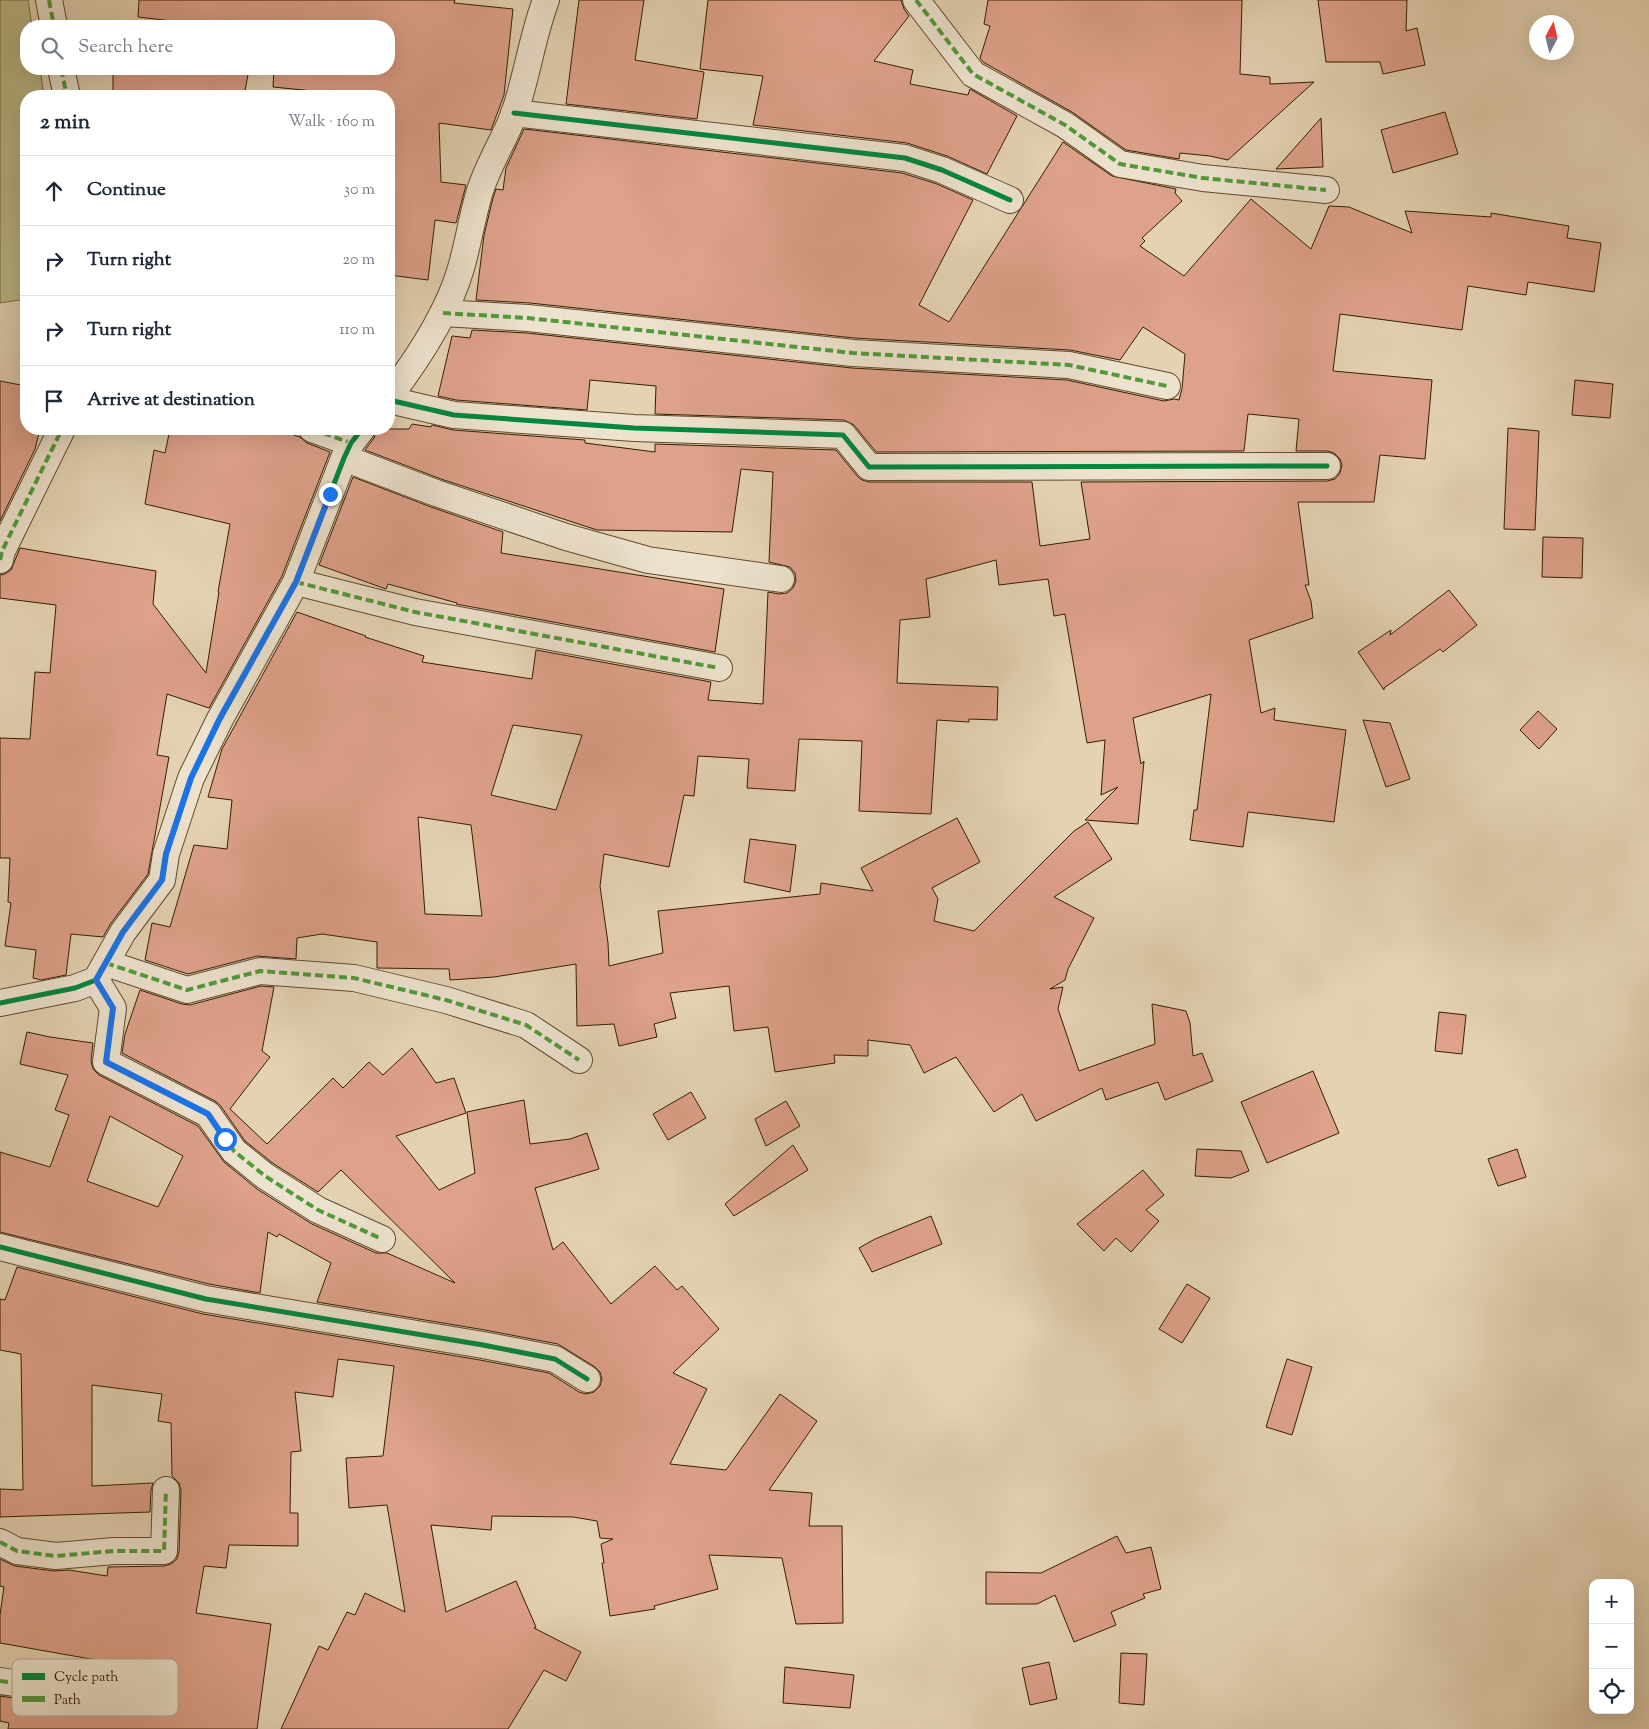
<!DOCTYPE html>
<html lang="en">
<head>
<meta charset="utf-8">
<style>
  :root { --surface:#fff; --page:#f2f2f3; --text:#1f2937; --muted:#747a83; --line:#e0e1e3 }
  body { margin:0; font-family:"Sorts Mill Goudy",serif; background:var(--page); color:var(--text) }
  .controls { position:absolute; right:15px; bottom:15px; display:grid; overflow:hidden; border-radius:10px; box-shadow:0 5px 20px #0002 }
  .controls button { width:45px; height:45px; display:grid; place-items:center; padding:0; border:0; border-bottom:1px solid var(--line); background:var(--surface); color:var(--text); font:25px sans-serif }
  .compass { position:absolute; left:1529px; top:15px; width:45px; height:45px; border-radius:50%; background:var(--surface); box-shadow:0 5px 20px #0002; rotate:7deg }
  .stop { position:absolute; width:15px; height:15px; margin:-11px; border:4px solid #1a73e8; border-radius:50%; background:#fff }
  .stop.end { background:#1a73e8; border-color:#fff; box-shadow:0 1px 5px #0008 }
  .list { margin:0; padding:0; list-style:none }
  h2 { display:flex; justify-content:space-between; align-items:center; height:65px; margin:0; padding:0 20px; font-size:21px }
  h2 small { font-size:16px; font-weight:400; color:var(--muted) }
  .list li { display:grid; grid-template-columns:32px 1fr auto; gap:15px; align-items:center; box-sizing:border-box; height:70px; padding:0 20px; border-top:1px solid var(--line) }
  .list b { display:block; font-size:19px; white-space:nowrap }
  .list em { font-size:16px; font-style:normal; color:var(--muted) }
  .icon { flex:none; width:28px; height:28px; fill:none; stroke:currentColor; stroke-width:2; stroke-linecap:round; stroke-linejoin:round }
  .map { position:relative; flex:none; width:1649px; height:1729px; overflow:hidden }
  .search { position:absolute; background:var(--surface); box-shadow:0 5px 20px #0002; left:20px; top:20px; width:375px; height:55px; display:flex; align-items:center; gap:12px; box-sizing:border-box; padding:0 18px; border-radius:20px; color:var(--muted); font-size:19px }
  .panel { position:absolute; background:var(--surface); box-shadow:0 5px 20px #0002; left:20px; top:90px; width:375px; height:345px; border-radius:20px }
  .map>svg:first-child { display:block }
  .green { fill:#bbba88; stroke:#786c44 }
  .building { fill:#dea18a; stroke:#341e00; fill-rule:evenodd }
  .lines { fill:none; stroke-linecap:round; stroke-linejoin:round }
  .street-casing { stroke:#604b2d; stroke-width:28 }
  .street { stroke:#ede2ce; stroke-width:26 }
  .quiet { stroke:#519a39; stroke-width:4; stroke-dasharray:8 4; stroke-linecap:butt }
  .cycleway-casing { stroke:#ede2ce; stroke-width:8 }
  .cycleway { stroke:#00873e; stroke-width:5 }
  .route { stroke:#1a73e8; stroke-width:6 }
  .key { fill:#ede2ce; stroke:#b6a790; stroke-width:1 }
  .key-label { font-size:14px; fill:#341e00 }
</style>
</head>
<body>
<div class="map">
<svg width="1649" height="1729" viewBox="0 0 1649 1729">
  <rect width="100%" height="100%" fill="#e4d2b3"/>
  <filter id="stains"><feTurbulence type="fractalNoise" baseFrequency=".004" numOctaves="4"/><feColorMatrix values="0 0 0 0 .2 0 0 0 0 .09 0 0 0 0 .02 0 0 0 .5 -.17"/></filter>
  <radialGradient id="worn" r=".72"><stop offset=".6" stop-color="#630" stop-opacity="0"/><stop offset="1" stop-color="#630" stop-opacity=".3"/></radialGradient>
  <!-- green -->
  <path class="green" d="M0 0H28L32 26H26V69H40L44 96H26V299L0 303Z"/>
  <!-- building -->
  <g class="building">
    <path d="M139 0H455L454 3 513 9 504 95 491 130 439 123 441 182 466 185 456 223 435 220 428 280 389 275V258L392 233H389V96H364L273 87 274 69H389V26H214L138 17Z"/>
    <path d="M579 0H644L635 60 704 72 697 119 566 104Z"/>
    <path d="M708 0H901L904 9 909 16 874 61 913 70 910 84 968 95 970 89 1017 116 987 174 947 156 907 143 753 125 763 76 700 69Z"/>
    <path d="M988 0H1242L1240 74 1270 77V84L1314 82 1228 160 1210 156 1180 153 1179 159 1126 150 1072 112 983 62 980 58 990 26 984 24Z"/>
    <path d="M1318 0H1407L1406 31 1417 28 1425 65 1383 74 1380 62H1326Z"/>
    <path d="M113 69H249L244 96H113Z"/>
    <path d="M1445 112 1458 154 1393 173 1381 130Z"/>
    <path d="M1321 118 1323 167 1276 169Z"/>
    <path d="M524 129 902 173 937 184 973 200 919 305 949 322 1063 142 1112 176 1176 189 1175 193 1182 201 1142 238 1145 241 1140 246 1184 276 1251 199 1311 249 1329 206 1349 207 1412 233 1405 211 1491 217V213L1569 226 1567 238 1601 243 1594 292 1528 282 1526 295 1468 286 1462 330 1340 314 1333 371 1432 380 1425 459 1380 455 1374 502H1298L1309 585H1305L1311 601 1313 618 1249 640 1261 713 1275 708 1274 720 1346 730 1334 822 1248 812 1243 847 1190 840 1194 810H1197L1211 694 1133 718 1141 764 1144 761 1138 824 1085 820 1118 787 1101 795 1105 740 1087 743 1065 614 1054 616 1048 579 999 585 996 560 926 579 930 617 900 620 897 683 998 687 997 720 969 719V722L937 720 931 814 859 811 862 741 799 739 795 791 747 788 749 759 698 756 694 796 684 795 669 867 604 854 600 886 608 943 609 966 663 953 658 911 820 894 821 883 873 891 861 868 957 818 980 862 932 888 938 899 934 921 974 931 1074 831 1088 822 1112 859 1054 897 1094 918 1068 969 1065 980 1050 989 1063 987 1058 1009 1079 1071 1155 1044 1152 1004 1186 1011 1190 1023 1193 1056 1202 1053 1213 1081 1165 1100 1158 1082 1106 1100 1102 1088 1036 1121 1022 1094 994 1112 956 1057 924 1073 910 1045 868 1040V1056L834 1055 835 1063 775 1072 768 1027 734 1031 729 986 670 993 676 1018 654 1024 657 1037 619 1046 614 1024 577 1026 576 964 494 977 450 980 449 969 377 968V942L322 934 297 938 296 959 257 956 188 974 145 960 152 923 170 927 194 845 227 849 232 800 208 797 222 749 297 612 366 636 365 637 424 656 422 662 532 679 536 650 711 682 708 700 763 704 768 592 779 594 787 593 793 588 796 581 795 573 790 567 769 562 773 472 741 469 732 532 597 530 441 479 365 450 374 438 377 429H409L412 424 431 427 432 425 453 430 585 440V443L655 452V444L836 450 858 477 862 480 869 482H1032L1040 546 1090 539 1081 482 1327 481 1335 479 1340 473 1342 465 1340 459 1334 453 1327 451H1296L1299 419 1248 414 1244 451 876 452 854 425 844 420 655 414 656 386 590 380 587 410 456 400 438 396 452 336 470 338 472 330 527 333 852 368 1067 380 1164 401 1174 399 1179 400 1182 389 1185 354 1143 327 1120 360 1070 350 854 338 530 303 476 300 484 235 493 198 496 189 503 190 506 168ZM513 725 582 735 556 810 491 795ZM418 817 471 825 482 916 425 914Z"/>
    <path d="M1575 380 1613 384 1610 418 1572 415Z"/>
    <path d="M0 381 26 386V429H40L35 449 0 521Z"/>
    <path d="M1508 428 1539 431 1535 530 1504 529Z"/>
    <path d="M170 429H276L300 437 307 443 330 452 282 576 209 708 167 694 157 755 169 757 148 874 111 923 103 937 71 934 66 975 41 980 33 978 36 950 5 946 11 903 8 902 10 858H0V738L30 739 35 672 50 673 56 605 0 598V575L5 574 11 570 20 548 156 571 153 604 206 673 219 592H218L230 524 145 504 154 450 165 453Z"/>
    <path d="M353 477 431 507 503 532 501 553 724 589 715 652 456 604 457 603 388 584 386 589 319 565Z"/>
    <path d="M1543 537 1583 538 1582 578 1542 577Z"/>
    <path d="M1449 590 1477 625 1443 652 1440 649 1384 688V690L1358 652 1391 630 1390 635Z"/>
    <path d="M1538 711 1557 729 1539 749 1520 730Z"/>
    <path d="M1363 720 1390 723 1410 779 1386 787Z"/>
    <path d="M750 839 796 845 790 892 744 882Z"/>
    <path d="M261 986 274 987 262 1051 270 1057 230 1109 267 1144 333 1078 343 1088 369 1062 383 1075 412 1048 436 1083 454 1078 466 1113 396 1136 439 1190 475 1173 467 1112 524 1100 530 1144 570 1139 587 1133 599 1169 535 1188 553 1250 563 1242 611 1304 655 1266 677 1290 682 1286 719 1329 673 1373 707 1389 670 1464 726 1470 780 1394 817 1421 769 1490 812 1493 809 1526H842L843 1623 796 1624 782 1558 709 1555 718 1589 654 1606 655 1609 610 1616 602 1563H604L601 1544 613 1539 600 1538 597 1521 573 1517 492 1516 491 1530 431 1525 446 1612 516 1581 536 1627 534 1628 581 1652 566 1681 544 1670 508 1729H281L319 1646 328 1650 347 1612 355 1615 365 1593 405 1612 387 1505 349 1508 346 1458 383 1456 394 1366 338 1359 333 1397 295 1392 301 1451 291 1452 290 1513H298V1546L229 1545 226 1568 204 1566 196 1613 271 1624 257 1729H8L9 1723 0 1721V1696L94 1710 102 1661 0 1643V1615L4 1587 0 1586V1559L15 1566 54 1571 69 1570 107 1576 108 1567 164 1566 171 1564 177 1559 179 1551 181 1490 179 1483 172 1476 171 1423 158 1421 162 1394 92 1385V1486L153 1483 151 1490 150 1512 0 1517V1489L23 1490 21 1354 0 1350V1299L5 1300 17 1267 203 1314 480 1360 549 1373 579 1392 586 1394 594 1392 600 1386 602 1379 600 1372 595 1367 558 1344 485 1330 317 1302 331 1263 279 1234 277 1237 268 1232 260 1293 209 1284 0 1232V1152L50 1167 69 1115 55 1110 68 1075 20 1064 27 1032 50 1037 93 1043 91 1061 93 1069 99 1075 198 1126 224 1162 257 1189 312 1224 376 1253H387L455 1283 341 1170 318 1192 274 1164 245 1141 220 1105 215 1101 122 1053 125 1034 140 990 182 1004 190 1005ZM110 1116 183 1156 158 1207 87 1181Z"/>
    <path d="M1439 1012 1466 1015 1462 1054 1435 1051Z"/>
    <path d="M1313 1071 1339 1133 1267 1163 1241 1102Z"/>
    <path d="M691 1092 706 1118 668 1140 653 1114Z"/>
    <path d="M786 1101 800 1126 766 1146 755 1119Z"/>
    <path d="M793 1145 808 1170 734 1216 725 1204Z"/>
    <path d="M1197 1149 1241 1151 1249 1171 1231 1178 1195 1176Z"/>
    <path d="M1517 1149 1526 1177 1498 1186 1488 1159Z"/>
    <path d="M1143 1170 1164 1195 1146 1210 1159 1221 1131 1252 1116 1238 1104 1251 1077 1224Z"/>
    <path d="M931 1216 942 1244 872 1272 859 1248 875 1239Z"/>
    <path d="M1187 1284 1210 1298 1182 1343 1159 1329Z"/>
    <path d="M1287 1359 1312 1367 1292 1435 1266 1427Z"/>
    <path d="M1117 1536 1126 1553 1151 1547 1161 1589 1143 1594 1145 1598 1111 1612 1116 1625 1074 1642 1055 1595 1037 1604H986V1572L1041 1573Z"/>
    <path d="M1121 1653 1147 1654 1144 1705 1119 1703Z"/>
    <path d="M1049 1662 1057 1699 1030 1705 1022 1668Z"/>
    <path d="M785 1667 854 1675 850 1708 783 1703Z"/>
  </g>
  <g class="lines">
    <!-- street casing -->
    <g class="street-casing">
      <g id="street">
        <path d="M49 0 54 26"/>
        <path d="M916 0 973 74 1065 125 1120 164 1203 178 1326 190"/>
        <path d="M61 69 67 96"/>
        <path d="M514 113 905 158 942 170 1010 200"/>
        <path d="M443 313 528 318 853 353 1069 365 1167 386"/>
        <path d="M389 397C417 360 448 314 461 268 468 244 472 218 479 194 487 166 504 141 514 114 527 77 532 37 546 0"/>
        <path d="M389 400 454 415 634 428 843 435 869 467 1327 466"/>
        <path d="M312 429 351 443"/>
        <path d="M344 458 436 493 566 537 648 560 781 579"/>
        <path d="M0 560 2 551 62 429"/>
        <path d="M296 582 415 612 719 668"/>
        <path d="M106 963 187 990 260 971 354 978 446 1000 526 1025 579 1060"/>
        <path d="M96 980 113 1008 106 1062 208 1114 234 1151 265 1176 318 1210 382 1239"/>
        <path d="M0 1003 75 988 96 980 123 932 162 880 166 854 191 778 220 719 296 582 344 458 351 443 362 429"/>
        <path d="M0 1247 206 1299 483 1345 555 1359 587 1379"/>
        <path d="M0 1542 17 1551 56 1556 114 1551H164L166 1490"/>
        <path d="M0 1681 74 1691"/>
      </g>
    </g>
    <!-- street -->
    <use href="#street" class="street"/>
    <!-- quiet -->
    <g class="quiet">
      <path d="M49 0 54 26"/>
      <path d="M916 0 973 74 1065 125 1120 164 1203 178 1326 190"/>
      <path d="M61 69 67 96"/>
      <path d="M443 313 528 318 853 353 1069 365 1167 386"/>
      <path d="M312 429 351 443"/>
      <path d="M0 560 2 551 62 429"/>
      <path d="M296 582 415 612 719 668"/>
      <path d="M106 963 187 990 260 971 354 978 446 1000 526 1025 579 1060"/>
      <path d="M96 980 113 1008 106 1062 208 1114 234 1151 265 1176 318 1210 382 1239"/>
      <path d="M0 1542 17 1551 56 1556 114 1551H164L166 1490"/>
      <path d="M0 1681 74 1691"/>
    </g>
    <!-- cycleway casing -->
    <g class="cycleway-casing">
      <g id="cycleway">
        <path d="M514 113 905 158 942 170 1010 200"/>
        <path d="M389 400 454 415 634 428 843 435 869 467 1327 466"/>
        <path d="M0 1003 75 988 96 980 123 932 162 880 166 854 191 778 220 719 296 582 344 458 351 443 362 429"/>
        <path d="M0 1247 206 1299 483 1345 555 1359 587 1379"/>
      </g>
    </g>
    <!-- cycleway -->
    <use href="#cycleway" class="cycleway"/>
  </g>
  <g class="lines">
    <!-- route -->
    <path class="route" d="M225 1139 208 1114 106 1062 113 1008 96 980 123 932 162 880 166 854 191 778 220 718 296 582 330 494"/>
  </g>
  <!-- legend -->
  <rect x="12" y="1659" width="166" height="57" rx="8" class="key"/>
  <rect x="22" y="1673" width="23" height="7" fill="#00873e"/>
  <rect x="22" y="1696" width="23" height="6" fill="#519a39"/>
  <g class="key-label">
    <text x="54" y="1681">Cycle path</text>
    <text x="54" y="1704">Path</text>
  </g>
  <rect width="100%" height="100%" filter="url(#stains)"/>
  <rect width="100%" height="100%" fill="url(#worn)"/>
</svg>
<div class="controls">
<button>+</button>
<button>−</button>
<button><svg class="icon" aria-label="locate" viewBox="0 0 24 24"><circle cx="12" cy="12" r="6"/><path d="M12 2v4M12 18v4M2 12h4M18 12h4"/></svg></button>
</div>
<svg class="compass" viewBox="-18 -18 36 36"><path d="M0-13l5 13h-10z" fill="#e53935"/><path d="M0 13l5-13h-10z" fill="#747a83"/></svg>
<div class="stop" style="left:225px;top:1139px"></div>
<div class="stop end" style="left:330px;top:494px"></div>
<div class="search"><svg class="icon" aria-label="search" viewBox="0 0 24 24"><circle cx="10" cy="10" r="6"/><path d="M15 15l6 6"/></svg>Search here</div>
<section class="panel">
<h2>2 min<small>Walk · 160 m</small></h2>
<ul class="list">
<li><svg class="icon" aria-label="ahead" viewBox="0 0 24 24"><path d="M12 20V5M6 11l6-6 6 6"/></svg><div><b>Continue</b></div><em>30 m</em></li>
<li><svg class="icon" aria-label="right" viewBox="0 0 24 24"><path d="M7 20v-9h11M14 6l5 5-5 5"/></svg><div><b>Turn right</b></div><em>20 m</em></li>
<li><svg class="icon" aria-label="right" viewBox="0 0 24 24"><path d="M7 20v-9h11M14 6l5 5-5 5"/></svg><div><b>Turn right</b></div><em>110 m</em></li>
<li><svg class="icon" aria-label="arrive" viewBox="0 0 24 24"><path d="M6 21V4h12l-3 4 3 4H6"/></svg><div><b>Arrive at destination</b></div></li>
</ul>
</section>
</div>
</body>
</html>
